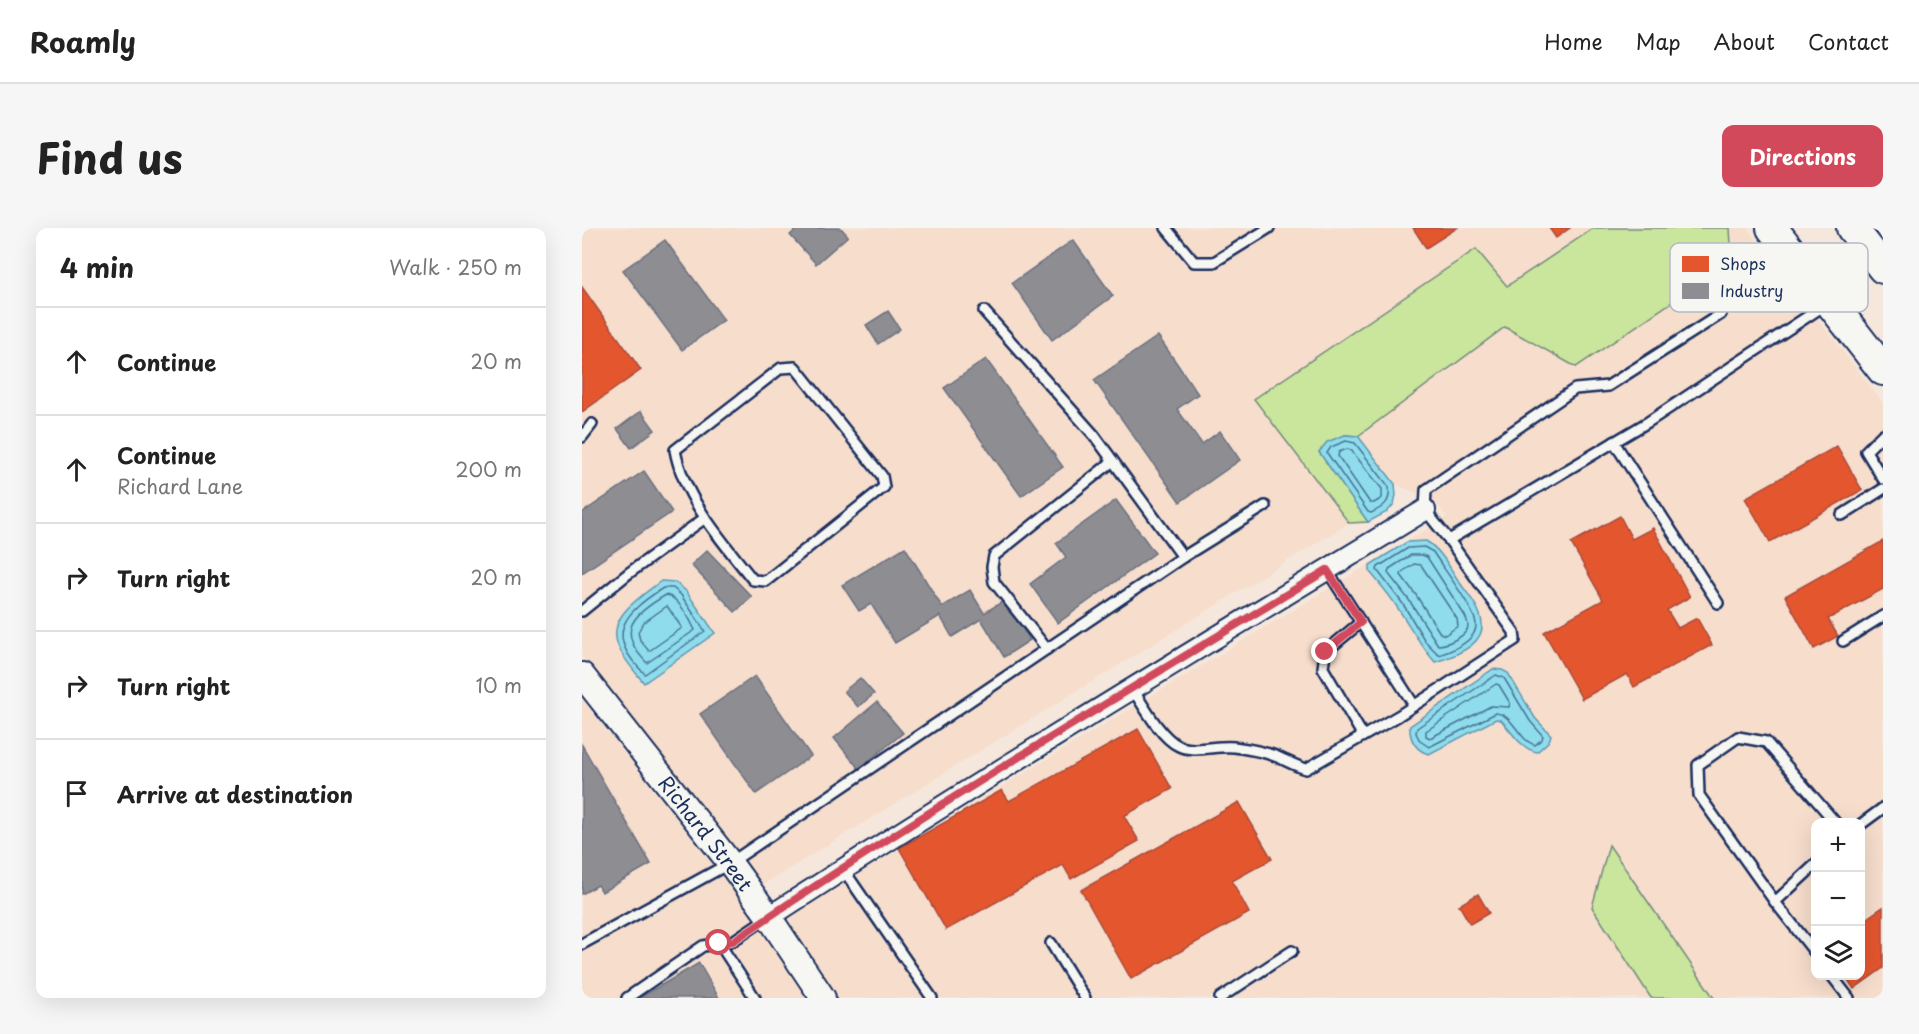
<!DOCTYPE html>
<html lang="en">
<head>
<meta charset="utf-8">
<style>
  :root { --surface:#fff; --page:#f6f6f6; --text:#222; --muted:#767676; --line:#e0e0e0; --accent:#d1495b }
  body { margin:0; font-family:"Playpen Sans",sans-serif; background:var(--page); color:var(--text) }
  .controls { position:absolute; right:18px; bottom:18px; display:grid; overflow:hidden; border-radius:12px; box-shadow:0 6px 24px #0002 }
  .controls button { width:54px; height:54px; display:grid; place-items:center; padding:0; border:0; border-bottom:2px solid var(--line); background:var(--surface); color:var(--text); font:30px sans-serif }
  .stop { position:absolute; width:18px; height:18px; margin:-14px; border:4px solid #d1495b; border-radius:50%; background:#fff }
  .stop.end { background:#d1495b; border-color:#fff; box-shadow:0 2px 6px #0008 }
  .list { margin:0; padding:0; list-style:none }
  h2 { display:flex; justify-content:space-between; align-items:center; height:78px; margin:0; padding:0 24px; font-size:26px }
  h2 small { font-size:20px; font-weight:400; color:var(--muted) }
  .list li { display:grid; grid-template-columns:39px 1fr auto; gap:18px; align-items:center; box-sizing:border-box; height:108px; padding:0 24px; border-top:2px solid var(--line) }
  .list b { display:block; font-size:22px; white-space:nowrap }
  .list p { margin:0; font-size:20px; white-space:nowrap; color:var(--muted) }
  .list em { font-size:20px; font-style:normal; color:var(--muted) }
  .icon { flex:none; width:33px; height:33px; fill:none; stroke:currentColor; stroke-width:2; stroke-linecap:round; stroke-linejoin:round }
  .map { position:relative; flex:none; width:1301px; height:770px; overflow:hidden; border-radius:12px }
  header { display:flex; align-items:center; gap:36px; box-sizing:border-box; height:84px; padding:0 30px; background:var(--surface); border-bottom:2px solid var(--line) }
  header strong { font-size:28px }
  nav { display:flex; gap:33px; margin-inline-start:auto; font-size:21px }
  .intro { display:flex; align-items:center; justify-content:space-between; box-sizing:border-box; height:144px; padding:0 36px }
  h1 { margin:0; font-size:42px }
  .button { padding:15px 27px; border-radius:12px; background:var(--accent); color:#fff; font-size:21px; font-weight:700 }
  main { display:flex; gap:36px; padding:0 36px }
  aside { flex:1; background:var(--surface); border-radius:12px; box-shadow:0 6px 24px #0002 }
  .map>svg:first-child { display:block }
  .built { fill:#f6ddcc; fill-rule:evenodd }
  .green { fill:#cae59c; stroke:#728a7d; stroke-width:1.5 }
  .water { fill:#8edcec; stroke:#6097b3; stroke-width:1.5 }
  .shops { fill:#e4572e; stroke:#a84b3c; stroke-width:1.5 }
  .industry { fill:#8d8d92; stroke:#6b7182; stroke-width:1.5 }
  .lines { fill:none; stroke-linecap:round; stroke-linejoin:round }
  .shore { stroke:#497497; stroke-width:1.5 }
  .service-casing { stroke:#1b2f5e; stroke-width:14 }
  .minor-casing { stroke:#1b2f5e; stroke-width:24 }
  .tertiary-casing { stroke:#1b2f5e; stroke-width:28 }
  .primary-casing { stroke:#1b2f5e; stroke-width:34 }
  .service { stroke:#f6f6f2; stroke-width:9 }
  .minor { stroke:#f6f6f2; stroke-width:20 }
  .tertiary { stroke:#f6f6f2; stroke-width:24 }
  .primary { stroke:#f6f6f2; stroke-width:30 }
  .route { stroke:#d1495b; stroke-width:8 }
  .labels { text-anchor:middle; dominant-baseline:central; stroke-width:6; stroke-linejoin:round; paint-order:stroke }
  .street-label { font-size:20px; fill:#1b2f5e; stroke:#f6f6f2 }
  .key { fill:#f6f6f2; stroke:#b4bac6; stroke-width:1.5 }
  .key-label { font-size:16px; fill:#1b2f5e }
</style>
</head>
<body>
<header>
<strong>Roamly</strong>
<nav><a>Home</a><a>Map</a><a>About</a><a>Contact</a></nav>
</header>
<div class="intro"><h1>Find us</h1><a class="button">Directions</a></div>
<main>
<aside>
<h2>4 min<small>Walk · 250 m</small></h2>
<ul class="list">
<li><svg class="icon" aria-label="ahead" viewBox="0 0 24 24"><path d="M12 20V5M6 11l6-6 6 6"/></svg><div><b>Continue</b></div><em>20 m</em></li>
<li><svg class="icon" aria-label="ahead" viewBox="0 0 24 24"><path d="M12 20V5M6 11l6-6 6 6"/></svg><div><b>Continue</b><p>Richard Lane</p></div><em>200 m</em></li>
<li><svg class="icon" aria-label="right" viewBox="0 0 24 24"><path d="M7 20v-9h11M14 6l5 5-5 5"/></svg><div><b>Turn right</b></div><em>20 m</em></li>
<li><svg class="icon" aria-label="right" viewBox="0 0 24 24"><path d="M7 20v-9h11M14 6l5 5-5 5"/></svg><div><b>Turn right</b></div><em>10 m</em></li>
<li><svg class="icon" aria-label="arrive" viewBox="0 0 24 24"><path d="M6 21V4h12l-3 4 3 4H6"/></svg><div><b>Arrive at destination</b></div></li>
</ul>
</aside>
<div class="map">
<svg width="1301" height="770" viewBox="0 0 1301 770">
  <rect width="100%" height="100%" fill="#f6e7dc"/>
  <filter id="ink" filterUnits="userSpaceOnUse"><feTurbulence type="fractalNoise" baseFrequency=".0167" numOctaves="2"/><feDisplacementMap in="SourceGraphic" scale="12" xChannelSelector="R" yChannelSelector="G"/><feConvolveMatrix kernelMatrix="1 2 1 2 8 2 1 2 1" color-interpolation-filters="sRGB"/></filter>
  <g filter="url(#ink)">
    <!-- built -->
    <g class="built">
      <path d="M0 0H1012L925 58 895 21 672 171 767 295 179 658 0 428Z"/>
      <path d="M1148 0H1165L1301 175V770H1132L1027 618 1010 680 1069 770H256L203 690 865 289 853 273 813 256 776 208 923 99 1149 33ZM1234 594H1278V748H1234Z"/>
      <path d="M0 471 156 668 224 770H0Z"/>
    </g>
    <!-- green -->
    <g class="green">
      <path d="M1012 0H1148L1150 33 994 139 923 99 776 208 763 207 737 224 786 294 767 295 672 171 894 21 925 58Z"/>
      <path d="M1027 617 1132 770H1069L1010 679Z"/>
    </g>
    <!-- water -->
    <g class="water">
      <path d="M763 207 776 208 813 256 814 267 812 276 805 284 786 294 737 224 745 214Z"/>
      <path d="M844 313C859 322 866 337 876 352 884 364 899 380 900 396 902 418 870 429 853 434 838 417 828 398 815 379 807 366 797 355 788 344V337L825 314Z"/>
      <path d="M79 353 93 354 104 363 133 405 62 455C54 445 45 435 39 424 20 391 56 371 79 353Z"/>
      <path d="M911 441 920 442 926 445 953 490 969 507 967 513 955 524C939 521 929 503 919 492L914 491 847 526C834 523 827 511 828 498Z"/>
    </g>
    <!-- shops -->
    <g class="shops">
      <path d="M831 0H875L844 20Z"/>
      <path d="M967 0H988L974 10Z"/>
      <path d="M0 59 59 142 0 184Z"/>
      <path d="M1255 218 1280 262 1188 314 1163 270Z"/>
      <path d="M1038 288 1050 311 1071 300 1108 369 1085 382 1096 400 1115 390 1130 417 1052 459 1045 446 1000 471 962 404 1021 372 989 315Z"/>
      <path d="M1301 313V361L1246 391 1256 408 1232 421 1203 368Z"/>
      <path d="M556 501 590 561 542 588 557 613 489 651 481 637 364 702 317 620 420 562 427 573Z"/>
      <path d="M657 574 690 631 650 653 667 685 549 751 499 662Z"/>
      <path d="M896 666 907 685 888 696 877 677Z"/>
      <path d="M1301 679V740L1272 761 1263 748H1278V695Z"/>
    </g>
    <!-- industry -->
    <g class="industry">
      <path d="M216 0H259L266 8 234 36 208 7Z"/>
      <path d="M83 12 142 92 100 122 41 42Z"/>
      <path d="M491 12 531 68 470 112 430 55Z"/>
      <path d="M306 83 318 101 296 116 284 97Z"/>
      <path d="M576 108 616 166 595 181 620 216 638 203 658 232 598 274 512 152Z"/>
      <path d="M404 131 481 239 439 268 362 160Z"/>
      <path d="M59 183 73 202 49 220 35 201Z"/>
      <path d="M62 243 90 284 0 345V285Z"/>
      <path d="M534 272 573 325 476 395 448 356 484 329 474 315Z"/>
      <path d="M323 319 360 379 388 362 402 385 423 372 448 412 422 429 399 391 370 409 358 388 313 415 289 376 277 383 260 357Z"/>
      <path d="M125 322 170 369 153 384 109 337Z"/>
      <path d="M173 448 229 528 174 566 118 486Z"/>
      <path d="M278 450 292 466 276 479 262 463Z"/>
      <path d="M295 474 321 505 277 541 252 510Z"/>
      <path d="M0 517 69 636 20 664 16 657 0 666Z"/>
      <path d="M117 735 137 770H57Z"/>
    </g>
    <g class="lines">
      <!-- shore -->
      <g class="shore">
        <path d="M764 213 773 215 807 259C809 274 802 279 789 285L786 284 745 225 749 219Z"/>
        <path d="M765 221 769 222 800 261V270L792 275H788L756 228 757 224Z"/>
        <path d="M842 319 851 324C860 339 893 381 894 396 895 413 869 423 857 427L843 413 821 376 795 342 796 339 826 320Z"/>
        <path d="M829 327H840L845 329 883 388C884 390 886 396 886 398 886 408 864 417 856 417L827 372 806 345 807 341Z"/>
        <path d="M832 336 839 337 875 391 876 398 863 407 858 405 834 367 819 347 820 344Z"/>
        <path d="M81 360H91L99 367 123 403 63 446C21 407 42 385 81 360Z"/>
        <path d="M84 367C96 369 108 391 113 402L65 435C33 403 51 386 84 367Z"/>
        <path d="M85 378 100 400 67 423 58 412 56 404 61 395Z"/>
        <path d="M914 447 922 450 948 493 961 508 960 511 953 517C936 512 932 487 914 485L847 519 838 513 834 505 835 500Z"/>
        <path d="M914 456 917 457 928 475 927 479 909 478 848 510 844 508V503Z"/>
      </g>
      <!-- service casing -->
      <g class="service-casing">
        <g id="service">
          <path d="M584 0 612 34H632L687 0"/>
          <path d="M1139 86 1026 158 993 161 844 262 843 282 867 312 1066 194 1246 75"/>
          <path d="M213 139 300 248 302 259 184 353 171 352C141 314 102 271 93 222L199 140Z"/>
          <path d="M1301 206 1284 223 1301 251"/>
          <path d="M0 209 10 196"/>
          <path d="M1032 214 1136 375"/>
          <path d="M1260 287 1301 261"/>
          <path d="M601 329 683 278"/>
          <path d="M745 342 832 477"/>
          <path d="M0 383 47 345 123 290"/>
          <path d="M779 394 743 424 741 440 781 508"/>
          <path d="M1261 413 1301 388"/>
          <path d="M465 421 412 354 410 339 412 328 531 233"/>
          <path d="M550 460C561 477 579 510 597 518 612 525 635 517 652 519 667 521 685 524 698 530 707 534 714 538 724 541L816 488 933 412 932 404 867 312"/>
          <path d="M1278 597 1301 580"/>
          <path d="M261 641 350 770"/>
          <path d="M1193 674 1234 636"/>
          <path d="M137 715 173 770"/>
          <path d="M469 715 503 770"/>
          <path d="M0 716 148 635 601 329 512 207 402 83"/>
          <path d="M1234 726 1193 674 1117 567 1116 537 1156 509 1184 514 1253 594"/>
          <path d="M1250 748 1267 770"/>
          <path d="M45 770 121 718 151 713 185 690"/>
          <path d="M638 770 710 723"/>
        </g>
      </g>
      <!-- minor casing -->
      <g class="minor-casing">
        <path id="minor" d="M187 689C403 549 623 416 843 282"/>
      </g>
      <!-- tertiary casing -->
      <g class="tertiary-casing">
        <g id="tertiary">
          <path id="s1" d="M0 447 148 635 187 689 241 770"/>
        </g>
      </g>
      <!-- primary casing -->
      <g class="primary-casing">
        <g id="primary">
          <path d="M1190 0 1301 142"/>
          <path d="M1270 0 1301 40"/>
        </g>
      </g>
      <!-- service -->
      <use href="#service" class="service"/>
      <!-- minor -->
      <use href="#minor" class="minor"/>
      <!-- tertiary -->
      <use href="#tertiary" class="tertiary"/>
      <!-- primary -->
      <use href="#primary" class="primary"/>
    </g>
  </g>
  <g class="lines" filter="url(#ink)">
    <!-- route -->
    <path class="route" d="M137 715 151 713C344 582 545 463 745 342L779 394 743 424"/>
  </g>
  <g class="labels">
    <!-- street labels -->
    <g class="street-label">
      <text stroke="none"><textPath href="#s1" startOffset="201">Richard Street</textPath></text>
    </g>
  </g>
  <!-- legend -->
  <rect x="1088" y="15" width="198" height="69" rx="9" class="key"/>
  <rect x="1100" y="28" width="27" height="16" fill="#e4572e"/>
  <rect x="1100" y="55" width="27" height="16" fill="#8d8d92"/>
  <g class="key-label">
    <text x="1138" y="42">Shops</text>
    <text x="1138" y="69">Industry</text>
  </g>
</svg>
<div class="controls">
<button>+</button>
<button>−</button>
<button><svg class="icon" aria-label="layers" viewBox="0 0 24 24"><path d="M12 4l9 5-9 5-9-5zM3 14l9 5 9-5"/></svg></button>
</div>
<div class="stop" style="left:137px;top:715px"></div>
<div class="stop end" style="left:743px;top:424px"></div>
</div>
</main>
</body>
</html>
